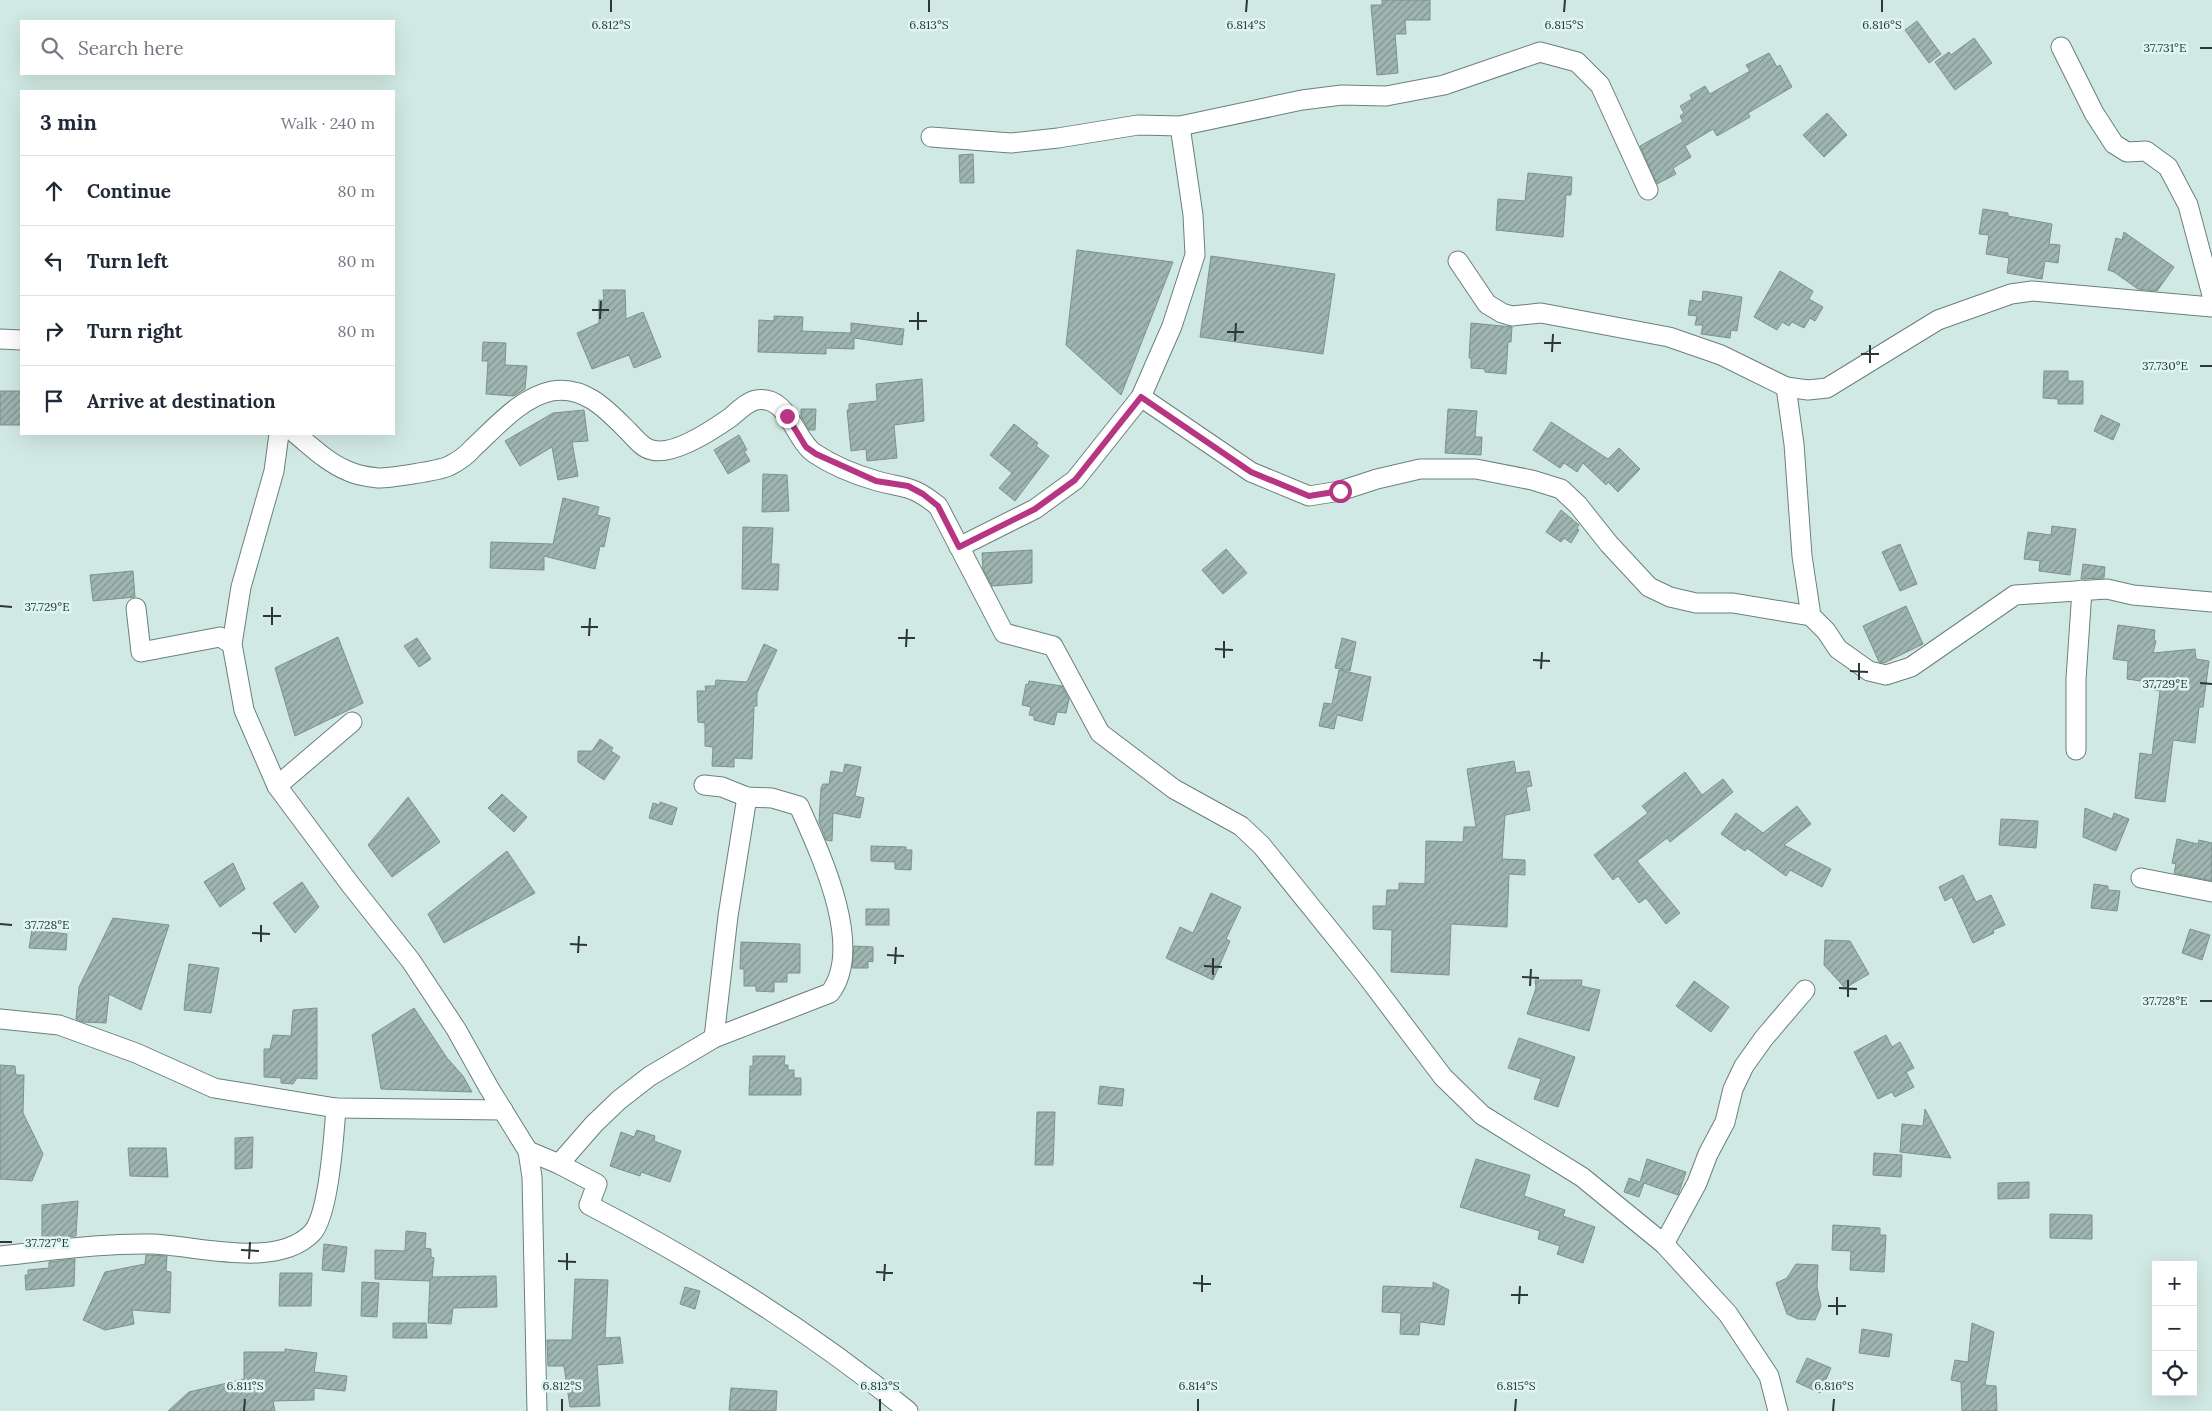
<!DOCTYPE html>
<html lang="en">
<head>
<meta charset="utf-8">
<style>
  :root { --surface:#fff; --page:#f6f6f7; --text:#1f2937; --muted:#747a83; --line:#e0e1e3 }
  body { margin:0; font-family:Lora,serif; background:var(--page); color:var(--text) }
  .controls { position:absolute; right:15px; bottom:15px; display:grid; overflow:hidden; border-radius:0px; box-shadow:0 5px 20px #0002 }
  .controls button { width:45px; height:45px; display:grid; place-items:center; padding:0; border:0; border-bottom:1px solid var(--line); background:var(--surface); color:var(--text); font:25px sans-serif }
  .stop { position:absolute; width:15px; height:15px; margin:-11px; border:4px solid #b63683; border-radius:50%; background:#fff }
  .stop.end { background:#b63683; border-color:#fff; box-shadow:0 1px 5px #0008 }
  .list { margin:0; padding:0; list-style:none }
  h2 { display:flex; justify-content:space-between; align-items:center; height:65px; margin:0; padding:0 20px; font-size:21px }
  h2 small { font-size:16px; font-weight:400; color:var(--muted) }
  .list li { display:grid; grid-template-columns:32px 1fr auto; gap:15px; align-items:center; box-sizing:border-box; height:70px; padding:0 20px; border-top:1px solid var(--line) }
  .list b { display:block; font-size:19px; white-space:nowrap }
  .list em { font-size:16px; font-style:normal; color:var(--muted) }
  .icon { flex:none; width:28px; height:28px; fill:none; stroke:currentColor; stroke-width:2; stroke-linecap:round; stroke-linejoin:round }
  .map { position:relative; flex:none; width:2212px; height:1411px; overflow:hidden }
  .search { position:absolute; background:var(--surface); box-shadow:0 5px 20px #0002; left:20px; top:20px; width:375px; height:55px; display:flex; align-items:center; gap:12px; box-sizing:border-box; padding:0 18px; border-radius:0px; color:var(--muted); font-size:19px }
  .panel { position:absolute; background:var(--surface); box-shadow:0 5px 20px #0002; left:20px; top:90px; width:375px; height:345px; border-radius:0px }
  .map>svg:first-child { display:block }
  .building { fill:url(#building-hatch); stroke:#7c928d }
  .lines { fill:none; stroke-linecap:round; stroke-linejoin:round }
  .minor-casing { stroke:#6a807b; stroke-width:21 }
  .minor { stroke:#fff; stroke-width:19 }
  .route { stroke:#b63683; stroke-width:6 }
  .ticks { fill:none; stroke:#2d3735; stroke-width:2 }
  .ticks-label { font-size:12px; text-anchor:middle; fill:#2d3735; stroke:#def6f1; stroke-width:5; stroke-linejoin:round; paint-order:stroke }
</style>
</head>
<body>
<div class="map">
<svg width="2212" height="1411" viewBox="0 0 2212 1411">
  <defs>
    <pattern id="building-hatch" width="6" height="6" patternUnits="userSpaceOnUse" patternTransform="scale(1.25)"><rect width="6" height="6" fill="#9eb5b0"/><path d="M-1 1l2-2M0 6l6-6M5 7l2-2" fill="none" stroke="#819490"/></pattern>
  </defs>
  <rect width="100%" height="100%" fill="#d1e9e4"/>
  <!-- building -->
  <g class="building">
    <path d="M1382 0H1430V20H1405L1406 34H1395L1398 73 1377 75 1371 5H1382Z"/>
    <path d="M1917 21 1941 54 1929 63 1905 30Z"/>
    <path d="M1974 38 1992 63 1955 90 1935 62 1949 52 1951 55Z"/>
    <path d="M1769 53 1777 67 1780 65 1792 87 1748 113 1750 117 1717 136 1713 129 1685 146 1691 157 1673 168 1676 174 1657 184 1640 146 1683 122 1680 116 1684 113 1680 106 1692 99 1690 95 1705 86 1710 94 1750 71 1746 65Z"/>
    <path d="M1827 113 1847 135 1824 157 1803 135Z"/>
    <path d="M973 154 974 183H960L959 155Z"/>
    <path d="M1528 173 1572 177 1571 195H1566L1563 237 1496 230 1498 199 1525 201Z"/>
    <path d="M1983 209 2008 213V216L2052 224 2049 244 2060 245 2058 263 2045 261 2042 279 2007 273 2009 258 1986 254 1989 235 1979 234Z"/>
    <path d="M2124 232 2174 267 2157 291 2138 289 2114 272 2108 270 2116 238 2122 240Z"/>
    <path d="M1077 250 1173 262 1121 395 1066 345Z"/>
    <path d="M1211 256 1335 274 1323 354 1200 337Z"/>
    <path d="M1780 271 1813 291 1809 299 1823 307 1815 321 1810 318 1804 328 1792 322 1789 326 1782 322 1777 330 1754 317Z"/>
    <path d="M603 290H625L626 319 643 312 661 357 634 368 629 355 592 369 577 333 599 323V300H604Z"/>
    <path d="M1703 291 1742 297 1737 331 1731 330 1730 338 1701 334 1703 325H1695L1697 316 1688 315 1690 300 1702 302Z"/>
    <path d="M774 316 803 317 802 331 851 333V323L904 329 902 345 854 338V349L826 348V354L758 352 759 320 774 321Z"/>
    <path d="M1471 323 1512 327 1511 342H1508L1506 374 1485 372V369L1471 368V358H1469Z"/>
    <path d="M483 342 506 343 505 365 527 366 525 389 514 396 486 394 488 361H482Z"/>
    <path d="M2044 371H2068V381H2083V404H2058V399L2043 398Z"/>
    <path d="M922 379 924 421 894 425 897 458 867 461 866 449 851 451 847 410H849V404L877 401 876 384Z"/>
    <rect x="0" y="391" width="21" height="34"/>
    <path d="M801 409H816L815 430H809L801 416Z"/>
    <path d="M1448 409 1477 411 1475 437H1482L1481 455 1445 453Z"/>
    <path d="M584 410 588 441 572 442 578 476 558 480 552 447 520 466 505 441 553 413Z"/>
    <path d="M2101 415 2120 424 2113 440 2094 431Z"/>
    <path d="M1551 422 1608 459 1619 448 1640 469 1618 492 1608 482 1606 485 1583 463 1577 472 1564 463 1560 468 1533 450Z"/>
    <path d="M1014 424 1038 443 1036 446 1049 456 1015 501 999 488 1012 473 990 455Z"/>
    <path d="M739 435 747 450 744 451 750 461 728 474 714 450Z"/>
    <path d="M763 474 787 475 789 511 762 512Z"/>
    <path d="M563 498 599 507 597 515 610 518 604 547 600 546 595 569 544 556V570L490 568 491 542 553 544Z"/>
    <path d="M1561 510 1579 525 1577 528 1579 530 1571 543 1564 538 1561 542 1546 532Z"/>
    <path d="M2052 526 2076 529 2070 575 2039 571 2040 561 2024 559 2028 532 2051 535Z"/>
    <path d="M743 527 773 528 771 564H779L778 590 742 589Z"/>
    <path d="M1900 544 1917 584 1900 591 1882 552Z"/>
    <path d="M1226 549 1247 573 1223 594 1202 570Z"/>
    <path d="M1032 550V583L992 586 983 569 982 553Z"/>
    <path d="M2083 564 2105 567 2104 578 2081 579Z"/>
    <path d="M133 571 135 597 93 601 90 575Z"/>
    <path d="M1906 606 1923 644 1884 663 1879 662 1863 626Z"/>
    <path d="M2118 625 2155 630 2154 640 2156 641 2153 653 2195 649 2196 659 2209 661 2203 707H2199L2195 743 2173 740 2165 802 2135 798 2140 753 2152 755 2160 691 2154 690 2155 683 2127 679 2128 661 2113 659Z"/>
    <path d="M338 637 363 703 295 736 275 668Z"/>
    <path d="M417 638 431 659 419 667 404 646Z"/>
    <path d="M1342 638 1356 642 1350 671 1335 668Z"/>
    <path d="M764 644 777 650 757 693V706H754L752 759 734 758V767L712 766 713 747 705 746V723L698 722 697 691H706L705 686H715L716 680 747 682Z"/>
    <path d="M1339 670 1371 677 1362 721 1337 715 1334 729 1319 726 1324 703 1332 704Z"/>
    <path d="M1029 681 1062 686 1069 699 1066 713 1057 712 1054 725 1034 720V716L1029 715 1031 707 1022 705 1026 684 1028 685Z"/>
    <path d="M600 739 613 748 611 751 620 757 604 780 578 762V751H592Z"/>
    <path d="M1514 761 1516 773 1529 771 1532 786 1526 787 1530 810 1505 815 1502 859 1525 860V875L1509 874 1507 927 1451 924 1449 975 1391 972 1392 930 1373 929V906H1386L1387 890H1399V883L1425 884 1426 841 1463 842 1464 827H1476L1467 769Z"/>
    <path d="M845 764 861 767 855 796 864 798 860 818 833 813 832 841 826 840 819 822 821 788 823 784H829L831 771 843 773Z"/>
    <path d="M1685 772 1702 795 1723 779 1733 792 1670 842 1667 838 1637 861 1680 913 1666 924 1646 898 1639 903 1618 876 1613 880 1594 855 1648 813 1642 806Z"/>
    <path d="M502 794 527 817 514 832 488 808Z"/>
    <path d="M408 797 440 842 392 877 368 845Z"/>
    <path d="M660 802 677 808 672 825 649 818 653 803 660 805Z"/>
    <path d="M1797 806 1811 824 1784 845 1831 869 1822 887 1790 870 1786 876 1747 848 1745 851 1721 834 1736 813 1763 833Z"/>
    <path d="M2085 808 2112 819 2114 813 2129 819 2116 851 2083 837Z"/>
    <path d="M2001 819 2038 821 2036 848 1999 845Z"/>
    <path d="M2177 839 2198 844 2199 840 2212 843V881L2174 873 2176 864 2172 863Z"/>
    <path d="M871 846 906 847V850H912L911 870 895 869V862L871 861Z"/>
    <path d="M507 851 535 893 444 943 428 914Z"/>
    <path d="M233 863 245 889 220 907 204 882Z"/>
    <path d="M1963 875 1976 902 1991 895 2005 925 1993 930 1994 933 1973 943 1952 897 1945 901 1939 887Z"/>
    <path d="M302 882 319 907 295 933 273 903Z"/>
    <path d="M2094 884 2108 886V890L2120 891 2117 911 2091 908Z"/>
    <path d="M1211 893 1241 907 1226 939 1230 941 1213 980 1166 958 1180 927 1193 933Z"/>
    <rect x="866" y="909" width="23" height="16"/>
    <path d="M113 918 169 925 141 1010 109 994 106 1023 83 1022 76 1019 79 987Z"/>
    <path d="M2190 929 2210 935 2202 960 2182 953Z"/>
    <path d="M32 930 67 934 66 950 29 948Z"/>
    <path d="M1825 940 1850 941 1869 974 1845 988 1824 965Z"/>
    <path d="M741 942 800 944V973H787V982H774V992L756 991V986H744V969H740Z"/>
    <path d="M854 946 873 947V962L868 961V968H852Z"/>
    <path d="M189 964 219 968 211 1013 184 1010Z"/>
    <path d="M1535 980H1582L1581 986 1600 990 1589 1031 1527 1014 1536 988Z"/>
    <path d="M1694 981 1729 1007 1711 1032 1676 1006Z"/>
    <path d="M317 1008V1079L297 1078 293 1084 281 1083V1078L264 1077V1049H270L273 1035 291 1036 293 1010Z"/>
    <path d="M414 1008 447 1058 463 1076 472 1092 381 1089 372 1035Z"/>
    <path d="M1886 1035 1892 1047 1900 1042 1914 1068 1906 1072 1914 1087 1895 1097 1892 1092 1878 1099 1854 1052Z"/>
    <path d="M1519 1038 1575 1057 1558 1107 1534 1099 1541 1079 1508 1068Z"/>
    <path d="M753 1056H785L784 1065H788V1070H794V1078H801V1095H749L750 1066H753Z"/>
    <path d="M0 1065 15 1066 16 1075H24L23 1113 43 1154 32 1181 0 1179Z"/>
    <path d="M1100 1086 1124 1089 1122 1106 1098 1104Z"/>
    <path d="M1925 1109 1951 1158 1900 1152 1902 1124 1923 1126Z"/>
    <path d="M1037 1112H1055L1053 1165H1035Z"/>
    <path d="M637 1130 655 1136 654 1141 681 1151 670 1182 641 1172 640 1176 610 1166 621 1132 634 1137Z"/>
    <path d="M253 1137 252 1168 235 1169V1138Z"/>
    <path d="M128 1148H166L168 1177 130 1176Z"/>
    <path d="M1874 1153 1902 1155 1901 1177 1873 1175Z"/>
    <path d="M1476 1159 1530 1175 1524 1196 1565 1210 1563 1216 1595 1227 1583 1263 1557 1254 1560 1246 1538 1239 1540 1231 1460 1207Z"/>
    <path d="M1647 1159 1686 1172 1678 1195 1644 1183 1639 1197 1624 1192 1629 1178 1640 1182Z"/>
    <path d="M2029 1182V1198L1998 1199V1183Z"/>
    <path d="M78 1201 76 1236 42 1238V1205Z"/>
    <path d="M2050 1214 2092 1215V1239L2050 1238Z"/>
    <path d="M1833 1225 1880 1228V1235H1886L1884 1272 1850 1270 1851 1251 1832 1250Z"/>
    <path d="M406 1231 426 1233 425 1248 431 1249V1257L434 1258 432 1277 496 1276 497 1307 453 1308 451 1324 428 1323 430 1281 375 1279V1250L405 1251Z"/>
    <path d="M324 1244 347 1247 344 1272 322 1270Z"/>
    <path d="M146 1255 167 1256 166 1271 171 1272 170 1313 132 1310 134 1324 105 1330 83 1320 105 1272 145 1264Z"/>
    <path d="M75 1259 74 1286 26 1290 25 1275H28V1270L49 1268V1262Z"/>
    <path d="M1796 1264 1818 1265 1817 1287 1821 1306 1815 1320 1798 1319 1787 1314 1776 1283 1787 1278Z"/>
    <path d="M280 1273H312L311 1306H279Z"/>
    <path d="M575 1279 608 1280 605 1338 620 1337 623 1363 597 1365 600 1406 570 1407 564 1366H548L547 1340H572Z"/>
    <path d="M362 1282 379 1283 377 1317 361 1316Z"/>
    <path d="M1433 1282 1449 1290 1444 1325 1420 1322 1419 1335 1400 1334 1401 1313 1382 1312 1383 1286 1433 1288Z"/>
    <path d="M685 1287 700 1291 695 1309 680 1304Z"/>
    <path d="M393 1323H426L427 1338H393Z"/>
    <path d="M1972 1323 1994 1332 1985 1385 1996 1386 1997 1411H1962L1961 1382 1951 1380 1955 1360 1968 1362Z"/>
    <path d="M1862 1329 1892 1334 1889 1357 1859 1353Z"/>
    <path d="M285 1349 317 1353 314 1372 347 1376 345 1391 314 1388V1400L273 1401 275 1411H168L189 1392 244 1379V1352H285Z"/>
    <path d="M1807 1358 1831 1368 1820 1393 1796 1382Z"/>
    <path d="M731 1388 777 1391 776 1411 729 1410Z"/>
  </g>
  <g class="lines">
    <!-- minor casing -->
    <g class="minor-casing">
      <g id="minor">
        <path d="M2061 47 2094 113 2114 144 2127 152 2146 151 2168 167 2188 205 2212 295"/>
        <path d="M931 137 1011 143 1058 138 1138 125 1180 126"/>
        <path d="M1458 261 1487 304 1502 313 1512 316 1541 313 1669 337 1721 355 1786 387 1794 444 1802 556 1811 616 1826 631 1838 649 1869 671 1886 675 1911 667 2015 595 2107 589 2133 595 2212 602"/>
        <path d="M0 339 21 340"/>
        <path d="M1786 387 1808 390 1827 388 1938 320 2011 294 2032 291 2212 307"/>
        <path d="M1141 397 1251 472 1309 496 1340 491 1377 479 1420 469H1476L1532 480 1561 489 1578 505 1609 544 1649 587 1670 597 1696 603H1733L1811 616"/>
        <path d="M279 434 274 471 241 587 232 644 244 710 277 786 350 884 411 961 456 1029 489 1088 528 1151 532 1177 537 1411"/>
        <path d="M296 434C312 447 328 463 348 471 356 475 369 477 378 478 390 478 438 471 449 466 457 462 467 455 473 448 495 428 521 397 552 391 585 385 608 411 629 432 636 439 642 448 652 450 674 456 714 429 731 417 738 411 747 402 756 400 788 394 794 439 814 453 832 465 856 475 877 481 907 489 912 485 938 506L1004 633 1053 646 1100 733 1174 789 1241 826 1262 846 1366 975 1443 1077 1482 1115 1582 1177 1664 1244 1728 1314 1769 1376 1778 1411"/>
        <path d="M959 547 1035 509 1075 480 1141 397 1172 326 1195 255 1193 215 1180 126 1302 100 1342 95 1386 96 1444 85 1540 52 1577 62 1600 85 1648 190"/>
        <path d="M136 608 141 652 220 637 232 644"/>
        <path d="M2076 750V679L2082 590"/>
        <path d="M277 786 352 722"/>
        <path d="M2141 878 2212 892"/>
        <path d="M0 1019 59 1025 136 1053 214 1088 336 1108 503 1110"/>
        <path d="M714 1038 728 916 747 797"/>
        <path d="M528 1151 559 1164 597 1184 589 1205C701 1263 810 1331 908 1411"/>
        <path d="M559 1164 594 1124 619 1100 650 1076 714 1038 830 993C865 947 820 853 799 806L772 798 747 797 722 787 704 785"/>
        <path d="M1664 1244 1697 1183 1708 1154 1725 1122 1733 1089 1744 1066 1764 1038 1805 990"/>
        <path d="M0 1256C50 1251 101 1243 151 1244 196 1245 276 1270 312 1233 329 1215 334 1134 336 1108"/>
      </g>
    </g>
    <!-- minor -->
    <use href="#minor" class="minor"/>
  </g>
  <g class="lines">
    <!-- route -->
    <path class="route" d="M787 416 806 447 816 454 876 481 908 486 923 494 938 506 959 547 1035 509 1075 480 1141 397 1251 472 1309 496 1340 491"/>
  </g>
  <!-- ticks -->
  <path class="ticks" d="M611 12V0M929 12V0M1246 12 1247 0M1564 12 1565 0M1882 12V0M2200 48H2212M592 310H609M600 319 601 301M909 321H927M918 330V312M1227 332H1244M1235 341 1236 323M1544 343H1561M1552 352 1553 334M1861 354H1879M1870 363V345M2200 366H2212M0 606 12 607M263 616H281M272 625V607M581 627H598M589 636 590 618M898 638H915M906 647 907 629M1215 649 1233 650M1224 658V641M1533 660 1550 661M1541 669 1542 652M1850 671 1868 672M1859 680V663M2200 683 2212 684M0 924 12 925M252 933 270 934M261 942V925M570 944 587 945M578 953 579 936M887 955 904 956M895 964 896 947M1204 966 1222 967M1213 975V958M1522 977 1539 978M1530 986 1531 969M1839 988 1857 989M1848 997V980M2200 1001H2212M0 1242H12M241 1250 259 1251M249 1259 250 1242M558 1261 576 1262M567 1270V1253M876 1272 893 1273M884 1281 885 1264M1193 1283 1211 1284M1202 1292V1275M1511 1295H1528M1519 1304 1520 1286M1828 1306H1846M1837 1315V1297M244 1411 245 1399M562 1411V1399M880 1411V1399M1198 1411V1399M1515 1411 1516 1399M1833 1411 1834 1399"/>
  <g class="ticks-label">
    <text x="611" y="29">6.812°S</text>
    <text x="929" y="29">6.813°S</text>
    <text x="1246" y="29">6.814°S</text>
    <text x="1564" y="29">6.815°S</text>
    <text x="1882" y="29">6.816°S</text>
    <text x="2165" y="52">37.731°E</text>
    <text x="2165" y="370">37.730°E</text>
    <text x="47" y="611">37.729°E</text>
    <text x="2165" y="688">37.729°E</text>
    <text x="47" y="929">37.728°E</text>
    <text x="2165" y="1005">37.728°E</text>
    <text x="47" y="1247">37.727°E</text>
    <text x="245" y="1390">6.811°S</text>
    <text x="562" y="1390">6.812°S</text>
    <text x="880" y="1390">6.813°S</text>
    <text x="1198" y="1390">6.814°S</text>
    <text x="1516" y="1390">6.815°S</text>
    <text x="1834" y="1390">6.816°S</text>
  </g>
</svg>
<div class="controls">
<button>+</button>
<button>−</button>
<button><svg class="icon" aria-label="locate" viewBox="0 0 24 24"><circle cx="12" cy="12" r="6"/><path d="M12 2v4M12 18v4M2 12h4M18 12h4"/></svg></button>
</div>
<div class="stop" style="left:1340px;top:491px"></div>
<div class="stop end" style="left:787px;top:416px"></div>
<div class="search"><svg class="icon" aria-label="search" viewBox="0 0 24 24"><circle cx="10" cy="10" r="6"/><path d="M15 15l6 6"/></svg>Search here</div>
<section class="panel">
<h2>3 min<small>Walk · 240 m</small></h2>
<ul class="list">
<li><svg class="icon" aria-label="ahead" viewBox="0 0 24 24"><path d="M12 20V5M6 11l6-6 6 6"/></svg><div><b>Continue</b></div><em>80 m</em></li>
<li><svg class="icon" aria-label="left" viewBox="0 0 24 24"><path d="M17 20v-9H6M10 6l-5 5 5 5"/></svg><div><b>Turn left</b></div><em>80 m</em></li>
<li><svg class="icon" aria-label="right" viewBox="0 0 24 24"><path d="M7 20v-9h11M14 6l5 5-5 5"/></svg><div><b>Turn right</b></div><em>80 m</em></li>
<li><svg class="icon" aria-label="arrive" viewBox="0 0 24 24"><path d="M6 21V4h12l-3 4 3 4H6"/></svg><div><b>Arrive at destination</b></div></li>
</ul>
</section>
</div>
</body>
</html>
